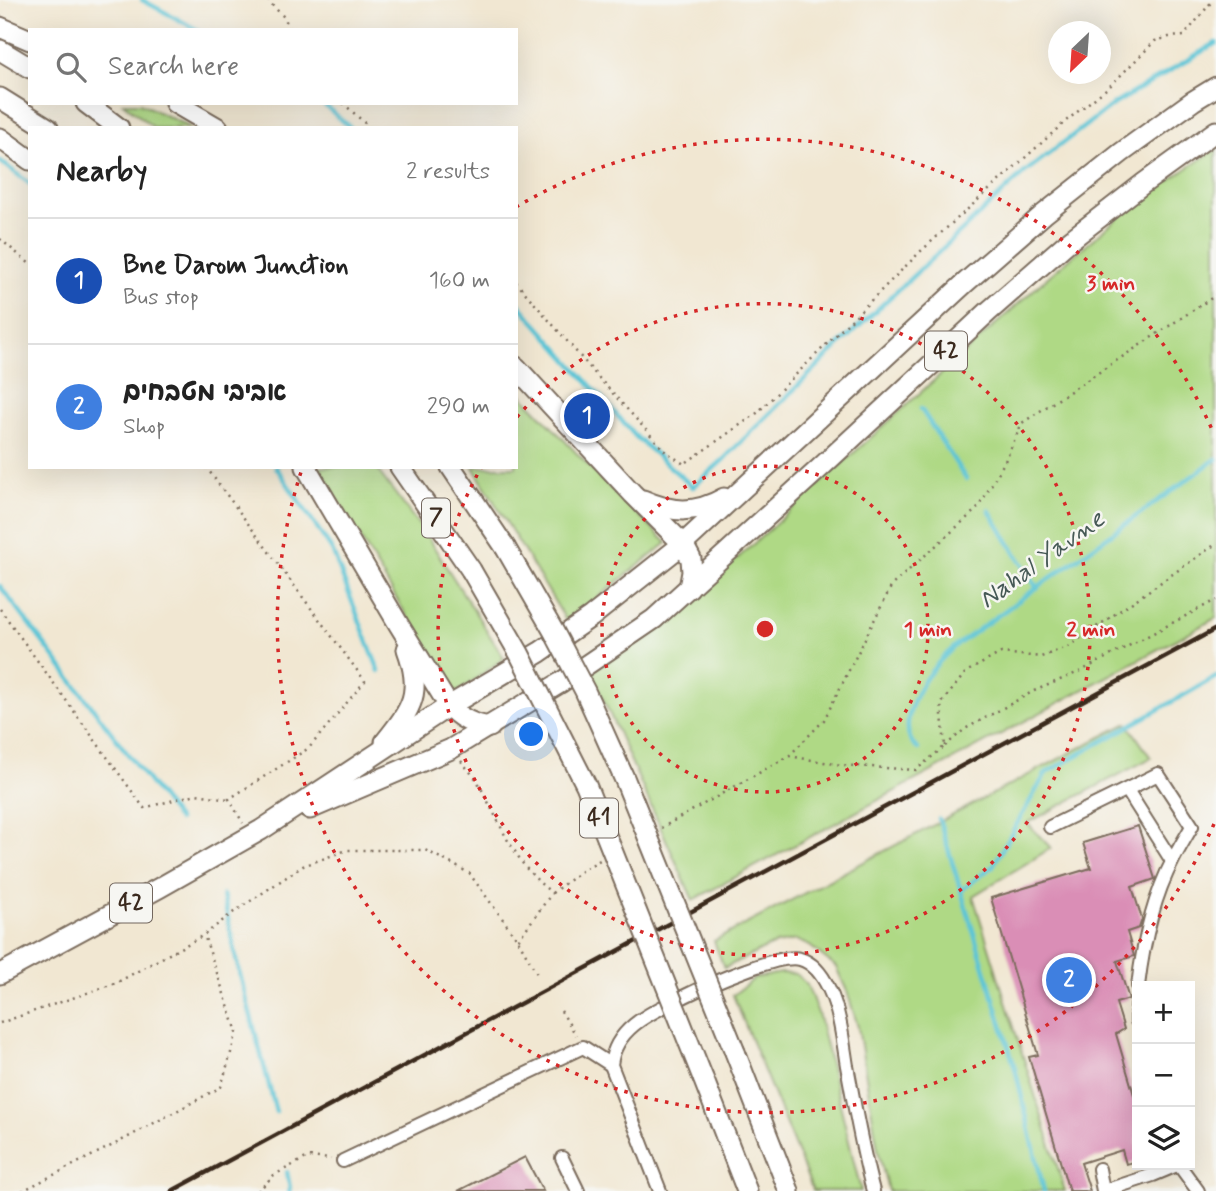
<!DOCTYPE html>
<html lang="en">
<head>
<meta charset="utf-8">
<style>
  :root { --surface:#fff; --page:#f2f2f2; --text:#222; --muted:#767676; --line:#e0e0e0; --accent:#7c3aed }
  body { margin:0; font-family:Mynerve,"Playpen Sans Hebrew",sans-serif; background:var(--page); color:var(--text) }
  .controls { position:absolute; right:21px; bottom:21px; display:grid; overflow:hidden; border-radius:0px; box-shadow:0 7px 28px #0002 }
  .controls button { width:63px; height:63px; display:grid; place-items:center; padding:0; border:0; border-bottom:2px solid var(--line); background:var(--surface); color:var(--text); font:35px sans-serif }
  .compass { position:absolute; left:1048px; top:21px; width:63px; height:63px; border-radius:50%; background:var(--surface); box-shadow:0 7px 28px #0002; rotate:205deg }
  .you { position:absolute; left:532px; top:735px; width:24px; height:24px; margin:-18px; border:5px solid #fff; border-radius:50%; background:#1a73e8; box-shadow:0 0 0 10px #1a73e833 }
  .badge { display:grid; place-items:center; width:46px; height:46px; border-radius:50%; background:var(--accent); color:#fff; font-size:23px; font-weight:700 }
  .pin { position:absolute; translate:-50% -50%; border:4px solid #fff; box-shadow:0 2px 7px #0006 }
  .list { margin:0; padding:0; list-style:none }
  h2 { display:flex; justify-content:space-between; align-items:center; height:91px; margin:0; padding:0 28px; font-size:30px }
  h2 small { font-size:23px; font-weight:400; color:var(--muted) }
  .list li { display:grid; grid-template-columns:46px 1fr auto; gap:21px; align-items:center; box-sizing:border-box; height:126px; padding:0 28px; border-top:2px solid var(--line) }
  .list b { display:block; font-size:26px; white-space:nowrap }
  .list p { margin:0; font-size:23px; white-space:nowrap; color:var(--muted) }
  .list em { font-size:23px; font-style:normal; color:var(--muted) }
  .icon { flex:none; width:38px; height:38px; fill:none; stroke:currentColor; stroke-width:2; stroke-linecap:round; stroke-linejoin:round }
  .map { position:relative; flex:none; width:1216px; height:1191px; overflow:hidden }
  .search { position:absolute; background:var(--surface); box-shadow:0 7px 28px #0002; left:28px; top:28px; width:490px; height:77px; display:flex; align-items:center; gap:18px; box-sizing:border-box; padding:0 24px; border-radius:0px; color:var(--muted); font-size:26px }
  .panel { position:absolute; background:var(--surface); box-shadow:0 7px 28px #0002; left:28px; top:126px; width:490px; height:343px; border-radius:0px }
  .map>svg:first-child { display:block }
  .green { fill:#afd985; stroke:#758252; stroke-width:2 }
  .lines { fill:none; stroke-linecap:round; stroke-linejoin:round }
  .stream { stroke:#5bc5d6; stroke-width:4.5 }
  .building { fill:#da8eb6 }
  .minor-casing { stroke:#7b6c5d; stroke-width:16 }
  .highway-casing { stroke:#7b6c5d; stroke-width:23 }
  .path { stroke:#7b6c5d; stroke-width:2.5; stroke-dasharray:2 5; stroke-linecap:butt }
  .minor { stroke:#fff; stroke-width:12 }
  .highway { stroke:#fff; stroke-width:19 }
  .rail { stroke:#3b2a1e; stroke-width:4.5 }
  .highway-bridge-casing { stroke:#7b6c5d; stroke-width:23; stroke-linecap:butt }
  .highway-bridge { stroke:#fff; stroke-width:19 }
  .ring { fill:none; stroke:#d62828; stroke-width:3.5; stroke-dasharray:3.5 7 }
  .labels { text-anchor:middle; dominant-baseline:central; stroke-width:5; stroke-linejoin:round; paint-order:stroke }
  .shield { fill:#f6f6f2; stroke:#73675e; stroke-width:2 }
  .shield-label { font-size:23px; font-weight:bold; fill:#3b2a1e }
  .water-label { font-size:26px; font-style:italic; fill:#455855; stroke:#f6f6f2 }
  .centre { fill:#d62828; stroke:#f6f6f2; stroke-width:3.5 }
  .ring-label { font-size:21px; text-anchor:middle; font-weight:bold; fill:#d62828; stroke:#f6f6f2; stroke-width:5; stroke-linejoin:round; paint-order:stroke }
</style>
</head>
<body>
<div class="map">
<svg width="1216" height="1191" viewBox="0 0 1216 1191">
  <rect width="100%" height="100%" fill="#f6f6f2"/>
  <filter id="ink" filterUnits="userSpaceOnUse"><feTurbulence type="fractalNoise" baseFrequency=".0143" numOctaves="2"/><feDisplacementMap in="SourceGraphic" scale="14" xChannelSelector="R" yChannelSelector="G"/><feConvolveMatrix kernelMatrix="1 2 1 2 8 2 1 2 1" color-interpolation-filters="sRGB"/></filter>
  <filter id="wash" filterUnits="userSpaceOnUse"><feTurbulence type="fractalNoise" baseFrequency=".00686" numOctaves="4" result="noise"/><feDisplacementMap in="SourceGraphic" scale="28" xChannelSelector="R" yChannelSelector="G"/><feGaussianBlur stdDeviation="1.57" result="paint"/><feColorMatrix in="noise" values="0 0 0 0 0 0 0 0 0 0 0 0 0 0 0 0 0 1.4 0 .05"/><feComposite in="paint" operator="in"/></filter>
  <g filter="url(#wash)">
    <rect width="100%" height="100%" fill="#f1e7d2"/>
    <!-- green -->
    <g class="green">
      <path d="M123 103H140L191 128H154Z"/>
      <path d="M1216 149V618L693 900 591 672 695 597 1049 276 1138 201Z"/>
      <path d="M516 389 601 479 667 543 567 622 473 467H516Z"/>
      <path d="M318 467H375L425 533 504 658 454 695Z"/>
      <path d="M1127 723 1151 758 1027 823 1051 848 973 896 1065 1191H888L878 1150 858 1027 847 991 836 967 810 946 796 940 772 945 724 968 714 941Z"/>
      <path d="M781 973 796 974 807 985 818 1013 861 1191H813L733 995 755 978Z"/>
    </g>
    <g class="lines">
      <!-- stream -->
      <g class="stream">
        <path d="M142 0 198 30"/>
        <path d="M322 103 351 128"/>
        <path d="M0 161 30 184"/>
        <path d="M516 301 637 438 693 487 723 460 840 344 1025 172 1111 106 1216 43"/>
        <path d="M921 409 966 479"/>
        <path d="M276 467 332 550 379 671"/>
        <path d="M989 510 1037 588"/>
        <path d="M0 586 178 820"/>
        <path d="M918 749C894 730 918 686 934 668 940 660 947 654 954 647L1216 459"/>
        <path d="M939 819 1015 1068 1044 1191"/>
        <path d="M962 890 993 866 1046 773 1216 677"/>
        <path d="M223 895 237 963 276 1112"/>
        <path d="M287 1172 290 1188 289 1191"/>
      </g>
    </g>
    <g id="blocks">
      <!-- building -->
      <g class="building">
        <path d="M1138 826 1155 879 1132 887 1142 919 1139 928 1127 932 1134 956 1117 961 1129 999 1116 1003 1124 1029 1116 1034 1137 1105V1161L1126 1164 1122 1150 1081 1163 1090 1191H1069L1029 1057 1038 1055 991 898 1091 868 1083 843Z"/>
        <path d="M525 1157 543 1191H458Z"/>
      </g>
    </g>
  </g>
  <g filter="url(#ink)">
    <use href="#blocks" fill-opacity="0" stroke="#7b6c5d" stroke-width="2"/>
    <g class="lines">
      <!-- minor casing -->
      <g class="minor-casing">
        <g id="minor">
          <path d="M1127 790 1172 861"/>
          <path d="M1050 827 1158 774 1192 826C1186 837 1179 848 1173 860 1153 898 1143 944 1138 986"/>
          <path d="M1137 1006V1021"/>
          <path d="M562 1158 578 1191"/>
          <path d="M343 1161 583 1047 611 1065"/>
          <path d="M1179 1165 1198 1191"/>
          <path d="M1099 1169 1103 1191"/>
          <path d="M660 1191 611 1065C615 1026 655 1011 685 996 707 985 779 953 800 959 814 963 823 976 829 989 840 1012 843 1041 847 1066 855 1108 862 1150 873 1191"/>
          <path d="M1104 1191 1153 1175 1177 1165"/>
        </g>
      </g>
      <!-- highway casing -->
      <g class="highway-casing">
        <g id="highway">
          <path d="M0 27 30 40"/>
          <path d="M0 50 30 68"/>
          <path d="M0 98 48 128"/>
          <path d="M86 103 119 128"/>
          <path d="M175 103 218 128"/>
          <path d="M0 138 30 160"/>
          <path d="M516 367 633 494 683 544 691 559 692 572 689 588"/>
          <path d="M306 467 399 625 449 706C460 719 474 725 490 727"/>
          <path d="M400 467 471 570"/>
          <path d="M451 467 505 547"/>
          <path d="M643 500C672 513 696 514 724 498"/>
          <path d="M385 742C412 708 423 693 407 649"/>
          <path d="M310 809 451 749 560 683 654 619 821 467 989 311 1068 242 1144 183 1216 131"/>
          <path d="M0 974 159 888 261 830 449 706 540 652 591 617 683 544 965 283 1044 214 1121 153 1193 101 1216 87"/>
          <path d="M735 1052 789 1191"/>
          <path d="M703 1078 747 1191"/>
        </g>
      </g>
      <!-- path -->
      <g class="path">
        <path d="M267 0 285 18 289 30"/>
        <path d="M343 103 370 128"/>
        <path d="M0 239 30 264"/>
        <path d="M516 282 598 377 665 451 684 464 756 414 921 251 1066 121 1111 85 1155 41 1169 37 1184 36 1213 0"/>
        <path d="M206 467 365 681 309 748 229 799 243 823"/>
        <path d="M0 609 144 808 196 794 229 799"/>
        <path d="M945 746 965 729 1034 691 1081 671 1216 600"/>
        <path d="M789 756 841 765 916 770 945 746 941 704 966 672 1001 653 1041 657 1069 646 1216 544"/>
        <path d="M461 761 477 780 507 839 525 867 540 883 552 893 518 940"/>
        <path d="M661 828 789 756 824 720 892 585 978 508 1005 461 1022 423 1216 295"/>
        <path d="M552 893 584 869 600 860"/>
        <path d="M561 1011 576 1035"/>
        <path d="M0 1023 116 983 204 935 234 912 303 866 347 850H425L469 873 518 940 537 974"/>
        <path d="M22 1191 117 1143 221 1087 237 1032 204 935"/>
        <path d="M258 1191 274 1175 308 1157 331 1159"/>
      </g>
      <!-- minor -->
      <use href="#minor" class="minor"/>
      <!-- highway -->
      <use href="#highway" class="highway"/>
      <!-- rail -->
      <path class="rail" d="M172 1191 1216 629"/>
      <!-- highway-bridge casing -->
      <g class="highway-bridge-casing">
        <g id="highway-bridge">
          <path d="M505 547 554 632 585 691 625 780 735 1052"/>
          <path d="M471 570 519 653 586 785 703 1078"/>
        </g>
      </g>
      <!-- highway-bridge -->
      <use href="#highway-bridge" class="highway-bridge"/>
    </g>
  </g>
  <!-- distance rings -->
  <g class="ring">
    <circle cx="765" cy="629" r="163"/>
    <path d="M517 417A326 326 0 1 1 481 468"/>
    <path d="M1214 824A490 490 0 0 1 302 469M516 207A490 490 0 0 1 1214 434"/>
  </g>
  <g class="labels">
    <!-- shield labels -->
    <g class="shield">
      <rect x="925" y="331.5" width="42" height="39" rx="5"/>
      <rect x="422" y="498.5" width="28" height="39" rx="5"/>
      <rect x="580" y="798.5" width="38" height="39" rx="5"/>
      <rect x="110" y="883.5" width="42" height="39" rx="5"/>
    </g>
    <g class="shield-label">
      <text x="946" y="351">42</text>
      <text x="436" y="518">7</text>
      <text x="599" y="818">41</text>
      <text x="131" y="903">42</text>
    </g>
    <!-- water labels -->
    <g class="water-label">
      <text transform="translate(1042 560) rotate(-36)">Nahal Yavne</text>
    </g>
  </g>
  <circle cx="765" cy="629" r="10" class="centre"/>
  <g class="ring-label">
    <text x="1111" y="290">3 min</text>
    <text x="928" y="636">1 min</text>
    <text x="1091" y="636">2 min</text>
  </g>
</svg>
<div class="controls">
<button>+</button>
<button>−</button>
<button><svg class="icon" aria-label="layers" viewBox="0 0 24 24"><path d="M12 4l9 5-9 5-9-5zM3 14l9 5 9-5"/></svg></button>
</div>
<svg class="compass" viewBox="-18 -18 36 36"><path d="M0-13l5 13h-10z" fill="#e53935"/><path d="M0 13l5-13h-10z" fill="#767676"/></svg>
<div class="you"></div>
<div class="pin badge" style="left:587px;top:416px;background:#1a4fb4">1</div>
<div class="pin badge" style="left:1069px;top:980px;background:#3f7fe0">2</div>
<div class="search"><svg class="icon" aria-label="search" viewBox="0 0 24 24"><circle cx="10" cy="10" r="6"/><path d="M15 15l6 6"/></svg>Search here</div>
<section class="panel">
<h2>Nearby<small>2 results</small></h2>
<ul class="list">
<li><span class="badge" style="background:#1a4fb4">1</span><div><b>Bne Darom Junction</b><p>Bus stop</p></div><em>160 m</em></li>
<li><span class="badge" style="background:#3f7fe0">2</span><div><b>אביבי מטבחים</b><p>Shop</p></div><em>290 m</em></li>
</ul>
</section>
</div>
</body>
</html>
